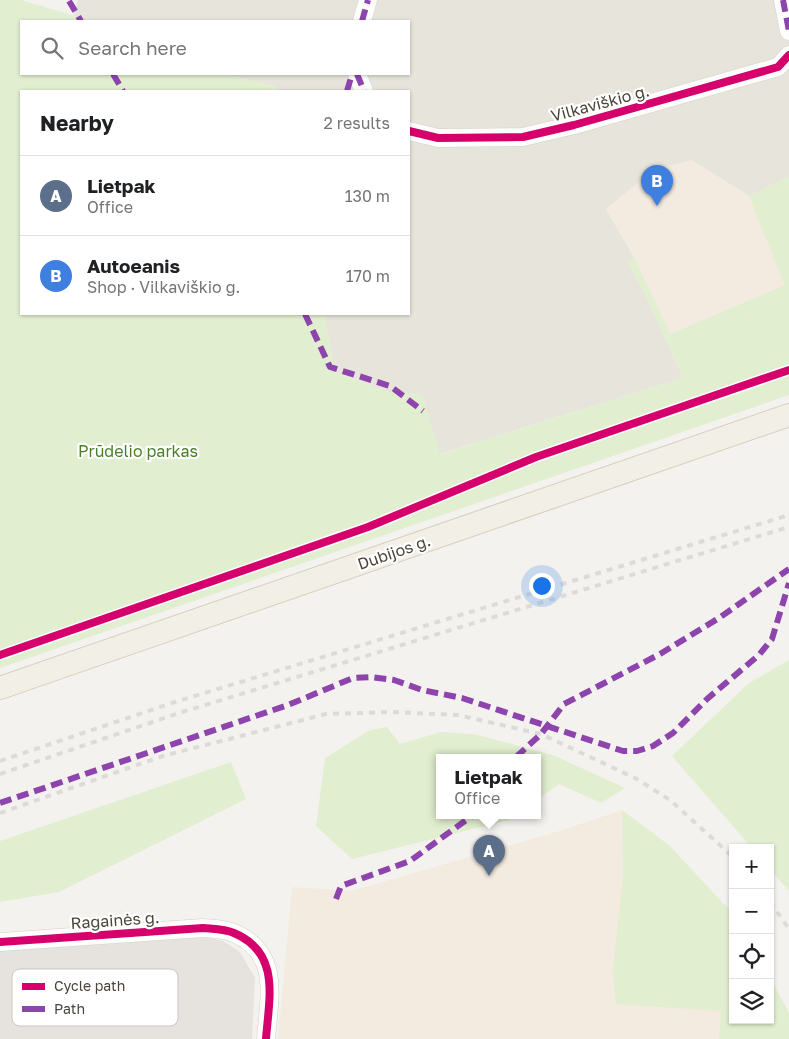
<!DOCTYPE html>
<html lang="en">
<head>
<meta charset="utf-8">
<style>
  :root { --surface:#fff; --page:#f2f2f2; --text:#202124; --muted:#757577; --line:#e0e0e0; --accent:#7c3aed }
  body { margin:0; font-family:"Golos Text",sans-serif; background:var(--page); color:var(--text) }
  .controls { position:absolute; right:15px; bottom:15px; display:grid; overflow:hidden; border-radius:0px; box-shadow:0 1px 4px #0004 }
  .controls button { width:45px; height:45px; display:grid; place-items:center; padding:0; border:0; border-bottom:1px solid var(--line); background:var(--surface); color:var(--text); font:25px sans-serif }
  .you { position:absolute; left:541px; top:585px; width:18px; height:18px; margin:-12px; border:4px solid #fff; border-radius:50%; background:#1a73e8; box-shadow:0 0 0 8px #1a73e833 }
  .badge { display:grid; place-items:center; width:32px; height:32px; border-radius:50%; background:var(--accent); color:#fff; font-size:16px; font-weight:700 }
  .pin { position:absolute; translate:-50% -41px; filter:drop-shadow(0 1px 2px #0008) }
  .pin::after { content:''; position:absolute; top:26px; width:18px; height:15px; background:inherit; clip-path:polygon(0 0,100% 0,50% 100%) }
  .popup { position:absolute; left:436px; top:754px; width:105px; height:65px; box-sizing:border-box; display:grid; place-content:center; border-radius:0px; background:var(--surface); filter:drop-shadow(0 1px 4px #0005); font-size:16px; white-space:nowrap; color:var(--muted) }
  .popup b { font-size:19px; color:var(--text) }
  .popup::after { content:''; position:absolute; left:50%; top:100%; margin-left:-10px; border:10px solid transparent; border-top-color:var(--surface) }
  .list { margin:0; padding:0; list-style:none }
  h2 { display:flex; justify-content:space-between; align-items:center; height:65px; margin:0; padding:0 20px; font-size:21px }
  h2 small { font-size:16px; font-weight:400; color:var(--muted) }
  .list li { display:grid; grid-template-columns:32px 1fr auto; gap:15px; align-items:center; box-sizing:border-box; height:80px; padding:0 20px; border-top:1px solid var(--line) }
  .list b { display:block; font-size:19px; white-space:nowrap }
  .list p { margin:0; font-size:16px; white-space:nowrap; color:var(--muted) }
  .list em { font-size:16px; font-style:normal; color:var(--muted) }
  .icon { flex:none; width:28px; height:28px; fill:none; stroke:currentColor; stroke-width:2; stroke-linecap:round; stroke-linejoin:round }
  .map { position:relative; flex:none; width:789px; height:1039px; overflow:hidden }
  .search { position:absolute; background:var(--surface); box-shadow:0 1px 4px #0004; left:20px; top:20px; width:390px; height:55px; display:flex; align-items:center; gap:12px; box-sizing:border-box; padding:0 18px; border-radius:0px; color:var(--muted); font-size:19px }
  .panel { position:absolute; background:var(--surface); box-shadow:0 1px 4px #0004; left:20px; top:90px; width:390px; height:225px; border-radius:0px }
  .map>svg:first-child { display:block }
  .residential { fill:#e7e4dc }
  .commercial { fill:#f3ebdf }
  .industrial { fill:#e6e2de }
  .green { fill:#e1eecf }
  .lines { fill:none; stroke-linecap:round; stroke-linejoin:round }
  .minor-casing { stroke:#d2d0cb; stroke-width:19 }
  .major-casing { stroke:#d6cebb; stroke-width:24 }
  .minor { stroke:#fdfdfc; stroke-width:18 }
  .major { stroke:#f2efe6; stroke-width:22 }
  .rail { stroke:#dbdbda; stroke-width:4; stroke-dasharray:6 6; stroke-linecap:butt }
  .quiet { stroke:#8e44ad; stroke-width:6; stroke-dasharray:12 6; stroke-linecap:butt }
  .cycleway-casing { stroke:#fff; stroke-width:11 }
  .cycleway { stroke:#d6006c; stroke-width:8 }
  .labels { text-anchor:middle; dominant-baseline:central; stroke-width:4.5; stroke-linejoin:round; paint-order:stroke }
  .street-label { font-size:16px; fill:#4b4439; stroke:#fff }
  .park-label { font-size:16px; fill:#4a7f2a; stroke:#fff }
  .key { fill:#fff; stroke:#c9c7c4; stroke-width:1 }
  .key-label { font-size:14px; fill:#4b4439 }
</style>
</head>
<body>
<div class="map">
<svg width="789" height="1039" viewBox="0 0 789 1039">
  <rect width="100%" height="100%" fill="#f4f2ee"/>
  <!-- residential -->
  <path class="residential" d="M78 0H789V177L749 196 691 160 606 209 634 257 627 261 646 296 683 378 439 454 422 394 389 392 335 372 324 314H409V91H276V87L225 74H409V21H93L73 17Z"/>
  <!-- commercial -->
  <g class="commercial">
    <path d="M691 160 749 196 786 285 670 334 634 257 606 209 652 171Z"/>
    <path d="M622 810 623 876 722 1011 719 1039H278L292 887 351 891 556 832Z"/>
  </g>
  <!-- industrial -->
  <path class="industrial" d="M206 937 223 941 240 952 255 978 252 1039H0V951Z"/>
  <!-- green -->
  <g class="green">
    <path d="M0 0H21L92 21H21V74H225L276 87V91H21V314H324L335 372 389 392 422 394 440 454 683 378 646 296 627 261 634 257 670 334 785 285 749 196 789 177V395L0 668Z"/>
    <path d="M789 660V891L770 869V848H752L672 756 749 683Z"/>
    <path d="M387 727 400 744 441 732 474 734 553 755 625 788 601 803 559 784 538 799V757H440V815H517L509 820 352 859 316 826 325 758 370 730Z"/>
    <path d="M231 762 246 799 59 892 0 902V841Z"/>
    <path d="M622 810 670 846 733 914V1020H770V977L789 1013V1039H719L721 1011 616 1004 613 971 623 876Z"/>
  </g>
  <g class="lines">
    <!-- minor casing -->
    <g class="minor-casing">
      <g id="minor">
        <path d="M783 0 789 31"/>
        <path d="M362 21 368 0"/>
        <path d="M357 74 364 91"/>
        <path d="M409 131 438 138 523 137 574 125 778 67 789 55"/>
        <path d="M0 942 203 928C213 929 225 929 234 933 281 953 269 998 266 1039"/>
      </g>
    </g>
    <!-- major casing -->
    <g class="major-casing">
      <path id="major" d="M0 688 789 415"/>
    </g>
    <!-- minor -->
    <use href="#minor" class="minor"/>
    <!-- major -->
    <use href="#major" class="major"/>
    <!-- rail -->
    <g class="rail">
      <path d="M0 761 178 701 789 515"/>
      <path d="M0 774 182 712 789 527"/>
      <path d="M0 813 163 756 326 714 392 712 458 715 541 734 635 778 670 800 733 857"/>
      <path d="M770 902 789 929"/>
    </g>
    <!-- quiet -->
    <g class="quiet">
      <path d="M783 0 789 31"/>
      <path d="M69 1 81 21"/>
      <path d="M362 21 368 0"/>
      <path d="M113 74 123 91"/>
      <path d="M357 74 364 91"/>
      <path d="M347 91 352 74"/>
      <path d="M305 314 330 367 390 386 423 411"/>
      <path d="M516 757 541 734 564 704 660 654 719 618 789 569"/>
      <path d="M0 803 288 705 353 678 371 677 394 680 422 690 462 698 623 751H637L653 746 673 733 707 699 759 655 772 639 789 583"/>
      <path d="M336 899 341 886 410 861 473 815"/>
    </g>
    <!-- cycleway casing -->
    <g class="cycleway-casing">
      <g id="cycleway">
        <path d="M409 131 438 138 523 137 574 125 778 67 789 55"/>
        <path d="M0 655 368 527 536 457 789 370"/>
        <path d="M0 942 203 928C213 929 225 929 234 933 281 953 269 998 266 1039"/>
      </g>
    </g>
    <!-- cycleway -->
    <use href="#cycleway" class="cycleway"/>
  </g>
  <g class="labels">
    <!-- street labels -->
    <g class="street-label">
      <text transform="translate(600 103) rotate(-15)">Vilkaviškio g.</text>
      <text transform="translate(394 552) rotate(-19)">Dubijos g.</text>
      <text transform="translate(115 920) rotate(-4)">Ragainės g.</text>
    </g>
    <!-- park labels -->
    <g class="park-label">
      <text x="138" y="451">Prūdelio parkas</text>
    </g>
  </g>
  <!-- legend -->
  <rect x="12" y="969" width="166" height="57" rx="8" class="key"/>
  <rect x="22" y="983" width="23" height="7" fill="#d6006c"/>
  <rect x="22" y="1006" width="23" height="6" fill="#8e44ad"/>
  <g class="key-label">
    <text x="54" y="991">Cycle path</text>
    <text x="54" y="1014">Path</text>
  </g>
</svg>
<div class="controls">
<button>+</button>
<button>−</button>
<button><svg class="icon" aria-label="locate" viewBox="0 0 24 24"><circle cx="12" cy="12" r="6"/><path d="M12 2v4M12 18v4M2 12h4M18 12h4"/></svg></button>
<button><svg class="icon" aria-label="layers" viewBox="0 0 24 24"><path d="M12 4l9 5-9 5-9-5zM3 14l9 5 9-5"/></svg></button>
</div>
<div class="you"></div>
<div class="pin badge" style="left:489px;top:876px;background:#5c6f8a">A</div>
<div class="popup"><b>Lietpak</b>Office</div>
<div class="pin badge" style="left:657px;top:206px;background:#3f7fe0">B</div>
<div class="search"><svg class="icon" aria-label="search" viewBox="0 0 24 24"><circle cx="10" cy="10" r="6"/><path d="M15 15l6 6"/></svg>Search here</div>
<section class="panel">
<h2>Nearby<small>2 results</small></h2>
<ul class="list">
<li><span class="badge" style="background:#5c6f8a">A</span><div><b>Lietpak</b><p>Office</p></div><em>130 m</em></li>
<li><span class="badge" style="background:#3f7fe0">B</span><div><b>Autoeanis</b><p>Shop · Vilkaviškio g.</p></div><em>170 m</em></li>
</ul>
</section>
</div>
</body>
</html>
